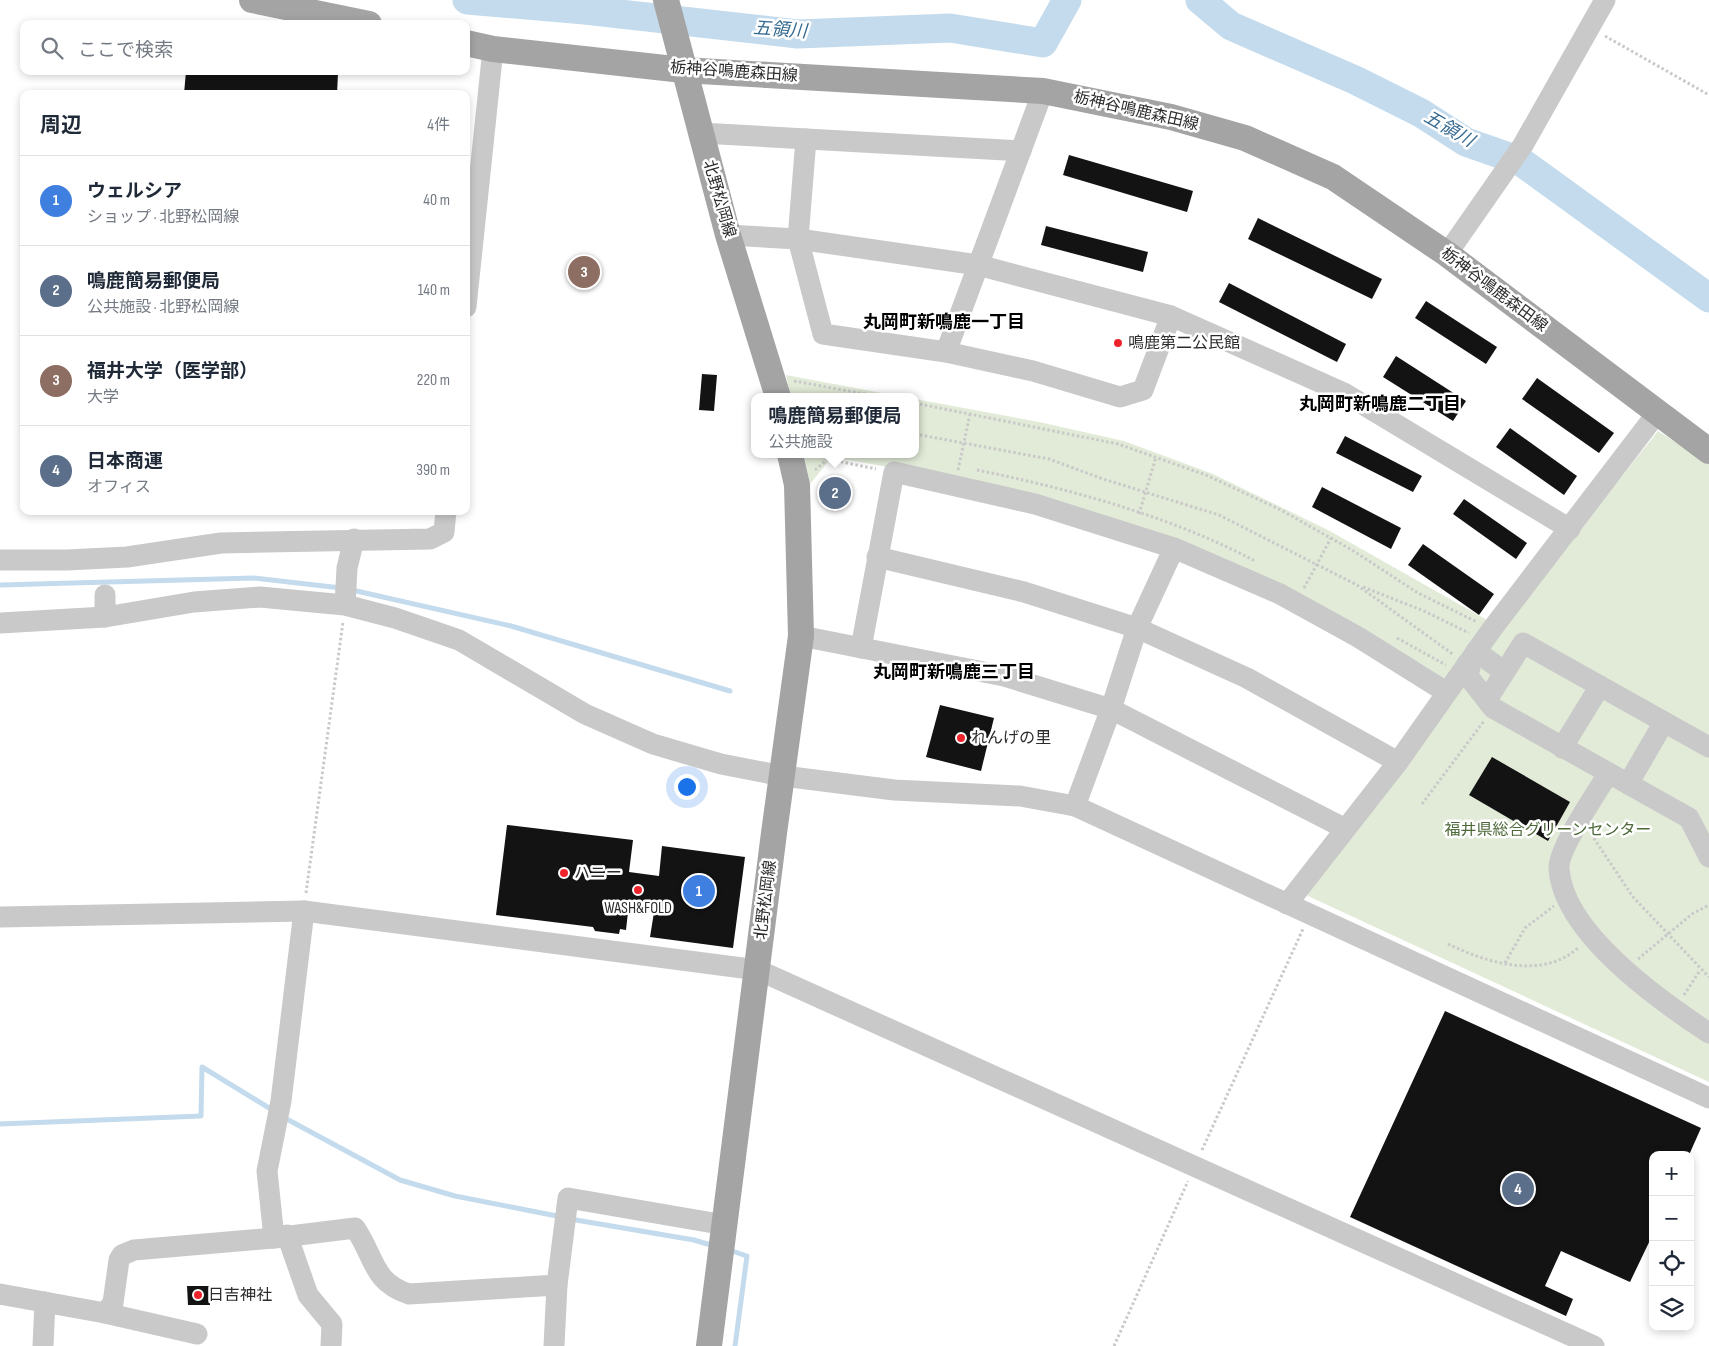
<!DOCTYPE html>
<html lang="ja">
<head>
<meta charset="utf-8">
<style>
  :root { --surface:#fff; --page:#f6f6f7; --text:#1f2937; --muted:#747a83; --line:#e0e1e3; --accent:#ee232b }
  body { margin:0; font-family:"Sofia Sans Condensed","Noto Sans JP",sans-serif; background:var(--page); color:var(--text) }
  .controls { position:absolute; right:15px; bottom:15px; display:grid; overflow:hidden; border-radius:10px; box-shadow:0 2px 8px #0003 }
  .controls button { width:45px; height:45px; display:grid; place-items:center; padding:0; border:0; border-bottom:1px solid var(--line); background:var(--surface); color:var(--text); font:25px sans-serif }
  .you { position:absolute; left:686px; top:786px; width:18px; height:18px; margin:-12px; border:4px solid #fff; border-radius:50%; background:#1a73e8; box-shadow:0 0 0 8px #1a73e833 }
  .badge { display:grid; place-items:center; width:32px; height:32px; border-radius:50%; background:var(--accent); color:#fff; font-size:16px; font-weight:700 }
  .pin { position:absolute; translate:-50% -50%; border:2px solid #fff; box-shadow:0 1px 5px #0006 }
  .popup { position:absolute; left:751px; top:393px; width:168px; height:65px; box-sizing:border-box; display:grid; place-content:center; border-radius:10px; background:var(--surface); filter:drop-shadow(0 1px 4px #0005); font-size:16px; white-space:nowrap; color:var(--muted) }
  .popup b { font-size:19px; color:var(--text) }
  .popup::after { content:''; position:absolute; left:50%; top:100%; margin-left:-10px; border:10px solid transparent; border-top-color:var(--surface) }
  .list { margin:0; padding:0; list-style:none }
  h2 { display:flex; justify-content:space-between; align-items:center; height:65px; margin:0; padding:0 20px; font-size:21px }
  h2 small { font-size:16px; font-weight:400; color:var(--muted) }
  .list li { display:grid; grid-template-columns:32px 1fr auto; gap:15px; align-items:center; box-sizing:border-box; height:90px; padding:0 20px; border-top:1px solid var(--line) }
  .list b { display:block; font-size:19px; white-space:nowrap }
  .list p { margin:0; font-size:16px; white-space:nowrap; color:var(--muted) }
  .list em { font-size:16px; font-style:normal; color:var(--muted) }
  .icon { flex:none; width:28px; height:28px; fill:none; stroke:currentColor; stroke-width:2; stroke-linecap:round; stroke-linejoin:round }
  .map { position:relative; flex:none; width:1709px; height:1346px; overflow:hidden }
  .search { position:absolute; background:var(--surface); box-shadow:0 2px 8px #0003; left:20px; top:20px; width:450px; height:55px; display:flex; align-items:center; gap:12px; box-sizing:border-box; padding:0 18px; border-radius:10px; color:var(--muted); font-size:19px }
  .panel { position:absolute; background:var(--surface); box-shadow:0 2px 8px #0003; left:20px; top:90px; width:450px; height:425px; border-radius:10px }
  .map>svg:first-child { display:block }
  .green { fill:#e2ebd8 }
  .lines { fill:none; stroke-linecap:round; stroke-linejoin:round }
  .stream { stroke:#c3dbec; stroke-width:5 }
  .river { stroke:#c3dbec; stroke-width:29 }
  .building { fill:#131313 }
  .path { stroke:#c9c9c9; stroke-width:3; stroke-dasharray:2.5 2.5; stroke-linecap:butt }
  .minor { stroke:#c9c9c9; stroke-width:21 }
  .major { stroke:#a4a4a4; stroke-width:26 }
  .poi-dot { fill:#ee232b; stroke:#fff; stroke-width:2 }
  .labels { text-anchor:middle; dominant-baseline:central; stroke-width:5; stroke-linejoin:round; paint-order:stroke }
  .street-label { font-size:16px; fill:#2c2c2c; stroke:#fff }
  .poi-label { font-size:16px; fill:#2c2c2c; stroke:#fff; text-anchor:start }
  .park-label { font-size:16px; fill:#4d6938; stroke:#fff }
  .water-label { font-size:18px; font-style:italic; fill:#376b91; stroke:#fff }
  .neighbourhood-label { font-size:18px; font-weight:bold; fill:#000; stroke:#fff }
</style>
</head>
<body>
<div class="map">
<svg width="1709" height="1346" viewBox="0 0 1709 1346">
  <rect width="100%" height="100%" fill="#fff"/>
  <!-- green -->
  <g class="green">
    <path d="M786 375 903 397H791Z"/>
    <path d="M915 399 1039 422 1124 441 1213 474 1328 530 1501 628 1658 431 1709 463V1082L1308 896 1307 888 1455 686 1310 601 967 481 832 457 810 484 804 454H915Z"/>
  </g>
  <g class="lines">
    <!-- stream -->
    <g class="stream">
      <path d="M0 585 254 578 341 588"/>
      <path d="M352 590 511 626 730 691"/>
      <path d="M283 1117 400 1180 455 1196 562 1217"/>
      <path d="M0 1124 201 1116 202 1067 274 1111"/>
      <path d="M570 1219 694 1240 714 1246"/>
      <path d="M729 1250 747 1256 735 1346"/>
    </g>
    <!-- river -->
    <g class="river">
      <path d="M467 0 585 10 798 34 950 28 1043 43 1067 0"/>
      <path d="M1200 0 1231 26 1355 80 1421 113 1466 142 1520 161 1709 298"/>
    </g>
  </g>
  <!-- building -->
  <g class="building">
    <path d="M186 71 338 73 337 94H184Z"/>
    <path d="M1069 155 1193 191 1187 212 1063 175Z"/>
    <path d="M1258 218 1382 279 1372 299 1248 239Z"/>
    <path d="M1046 226 1148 252 1143 272 1041 245Z"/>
    <path d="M1229 283 1346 344 1337 362 1219 302Z"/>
    <path d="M1426 301 1497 347 1486 364 1415 318Z"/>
    <path d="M1396 356 1466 401 1453 421 1383 377Z"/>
    <path d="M702 374 717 375 714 411 699 410Z"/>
    <path d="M1537 378 1614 433 1599 453 1522 399Z"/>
    <path d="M1510 428 1577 476 1564 495 1496 447Z"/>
    <path d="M1345 436 1422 476 1413 492 1336 453Z"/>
    <path d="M831 484 847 487 845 502 830 500Z"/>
    <path d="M1322 487 1401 528 1391 549 1312 507Z"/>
    <path d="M1464 499 1527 543 1516 559 1453 514Z"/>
    <path d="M1423 544 1494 594 1479 615 1408 565Z"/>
    <path d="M940 705 994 718 981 771 926 757Z"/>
    <path d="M1492 757 1570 802 1548 841 1469 795Z"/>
    <path d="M507 825 633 840 629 872 659 876 662 846 745 857 733 948 650 937 655 906 629 903 626 930 620 929 619 934 595 931 593 927 496 915Z"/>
    <path d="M1445 1011 1701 1128 1689 1155H1653V1234L1630 1282 1561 1251 1545 1286 1573 1299 1566 1316 1350 1217Z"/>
    <path d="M187 1286H210V1305H188Z"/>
  </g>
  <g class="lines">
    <!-- path -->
    <g class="path">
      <path d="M1605 36 1709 95"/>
      <path d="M794 381 882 397"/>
      <path d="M915 403 1118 444 1206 475 1281 510 1352 550 1418 593 1477 622"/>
      <path d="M915 434 1049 459 1103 479 1219 515 1357 585 1454 655"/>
      <path d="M828 459 831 454"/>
      <path d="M815 470 828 459 876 469"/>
      <path d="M958 470 970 414"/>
      <path d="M977 470C1070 489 1170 516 1255 561"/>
      <path d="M1139 514 1156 457"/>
      <path d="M1363 587 1424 611 1469 633"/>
      <path d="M1304 588 1331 538"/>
      <path d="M1397 638 1446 665"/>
      <path d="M1422 804 1484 721"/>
      <path d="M1591 834 1633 897 1709 977"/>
      <path d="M306 893 343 622"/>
      <path d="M1448 944C1487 963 1542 980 1578 948"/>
      <path d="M1638 959 1692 914 1709 905"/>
      <path d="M1505 963 1525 928 1554 906"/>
      <path d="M1684 995 1699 972"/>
      <path d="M1202 1150 1303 929"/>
      <path d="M1114 1346 1188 1181"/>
    </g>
    <!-- minor -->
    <g class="minor">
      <path d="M701 133 1021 151"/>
      <path d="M806 139 798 239 823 334 946 352 1033 371 1120 397 1143 390 1171 316"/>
      <path d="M728 235 798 239 978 265 1171 316 1344 393 1570 529"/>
      <path d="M1447 254 1523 145 1605 0"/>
      <path d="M466 307 493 49"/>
      <path d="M946 352 1043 91"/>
      <path d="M877 557 1024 592 1137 628 1247 678 1398 762"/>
      <path d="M0 560H67L127 557 221 543 430 539 444 532 446 511"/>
      <path d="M105 595V617"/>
      <path d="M345 605 347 568 354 539"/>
      <path d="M0 623 105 617 194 602 260 597 345 605 395 618 459 640 585 714 653 744 721 764 783 776 894 790 1020 796 1075 806 1709 1098"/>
      <path d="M801 636 1004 676 1111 709 1344 828"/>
      <path d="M861 648 894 472 1035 504 1174 548 1280 594 1358 637 1446 692"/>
      <path d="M1476 651 1504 672"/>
      <path d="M1467 664 1470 668 1467 675 1493 708 1689 818 1709 857"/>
      <path d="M1487 700 1523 643 1709 747"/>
      <path d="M1562 748 1600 686"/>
      <path d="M1608 774C1597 792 1558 849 1559 868 1562 932 1660 1001 1709 1033"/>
      <path d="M1628 784 1664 722"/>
      <path d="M1075 806 1111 709 1137 628 1174 548"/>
      <path d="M1287 904 1398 762 1492 629 1657 413"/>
      <path d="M0 917 304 911 758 970 1594 1346"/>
      <path d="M287 1235 308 1295 332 1324 331 1346"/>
      <path d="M274 1238 267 1171 281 1101 304 911"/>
      <path d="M0 1294 105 1313 197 1334"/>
      <path d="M105 1313 113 1303 119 1260 122 1255 134 1250 274 1238 355 1228C375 1257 372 1282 409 1294L557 1285"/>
      <path d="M43 1346 45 1302"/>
      <path d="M554 1346 557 1285 568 1198 725 1225"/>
    </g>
    <!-- major -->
    <g class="major">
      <path d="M252 0 369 24"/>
      <path d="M666 0 728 235 778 397"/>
      <path d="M466 43 493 49 683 70 1043 91 1171 117 1245 138 1333 177 1447 254 1709 451"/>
      <path d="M709 1346 774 833 801 636 797 485 790 454"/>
    </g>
  </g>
  <!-- markers -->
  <g class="poi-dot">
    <circle cx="1118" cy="343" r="5"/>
    <circle cx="961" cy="738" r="5"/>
    <circle cx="564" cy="873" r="5"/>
    <circle cx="638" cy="890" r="5"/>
    <circle cx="198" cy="1295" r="5"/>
  </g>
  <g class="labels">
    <!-- street labels -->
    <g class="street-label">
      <text transform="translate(734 72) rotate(4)">栃神谷鳴鹿森田線</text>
      <text transform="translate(1136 111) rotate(13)">栃神谷鳴鹿森田線</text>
      <text transform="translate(719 199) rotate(74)">北野松岡線</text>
      <text transform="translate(1494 290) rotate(37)">栃神谷鳴鹿森田線</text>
      <text transform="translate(766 900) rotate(-83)">北野松岡線</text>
    </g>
    <!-- poi labels -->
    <g class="poi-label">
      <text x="1128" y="343">鳴鹿第二公民館</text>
      <text x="971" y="738">れんげの里</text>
      <text x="574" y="873">ハニー</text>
      <text x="638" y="908" text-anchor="middle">WASH&amp;FOLD</text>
      <text x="208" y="1295">日吉神社</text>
    </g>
    <!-- park labels -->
    <g class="park-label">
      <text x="1548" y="830">福井県総合グリーンセンター</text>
    </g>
    <!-- water labels -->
    <g class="water-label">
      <text transform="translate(780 30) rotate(4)">五領川</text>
      <text transform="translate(1449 129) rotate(30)">五領川</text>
    </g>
    <!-- neighbourhood labels -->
    <g class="neighbourhood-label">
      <text x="944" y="322">丸岡町新鳴鹿一丁目</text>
      <text x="1380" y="404">丸岡町新鳴鹿二丁目</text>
      <text x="954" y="672">丸岡町新鳴鹿三丁目</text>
    </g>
  </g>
</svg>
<div class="controls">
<button>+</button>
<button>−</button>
<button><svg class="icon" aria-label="locate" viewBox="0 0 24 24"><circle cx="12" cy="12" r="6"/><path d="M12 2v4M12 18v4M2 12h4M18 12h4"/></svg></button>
<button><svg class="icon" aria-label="layers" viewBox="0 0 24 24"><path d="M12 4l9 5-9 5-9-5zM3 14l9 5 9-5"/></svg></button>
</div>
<div class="you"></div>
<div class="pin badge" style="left:699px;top:891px;background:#3f7fe0">1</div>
<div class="pin badge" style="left:835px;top:493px;background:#5c6f8a">2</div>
<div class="popup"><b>鳴鹿簡易郵便局</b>公共施設</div>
<div class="pin badge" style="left:584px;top:272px;background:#8d6e63">3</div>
<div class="pin badge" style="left:1518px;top:1189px;background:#5c6f8a">4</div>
<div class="search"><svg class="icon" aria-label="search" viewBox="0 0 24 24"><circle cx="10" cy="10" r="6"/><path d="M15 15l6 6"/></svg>ここで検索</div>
<section class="panel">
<h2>周辺<small>4件</small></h2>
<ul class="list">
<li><span class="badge" style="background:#3f7fe0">1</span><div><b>ウェルシア</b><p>ショップ · 北野松岡線</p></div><em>40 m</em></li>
<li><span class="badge" style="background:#5c6f8a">2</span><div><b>鳴鹿簡易郵便局</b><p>公共施設 · 北野松岡線</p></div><em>140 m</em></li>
<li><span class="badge" style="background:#8d6e63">3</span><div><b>福井大学（医学部）</b><p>大学</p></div><em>220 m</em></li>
<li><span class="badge" style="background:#5c6f8a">4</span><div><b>日本商運</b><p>オフィス</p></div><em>390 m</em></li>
</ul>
</section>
</div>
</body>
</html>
